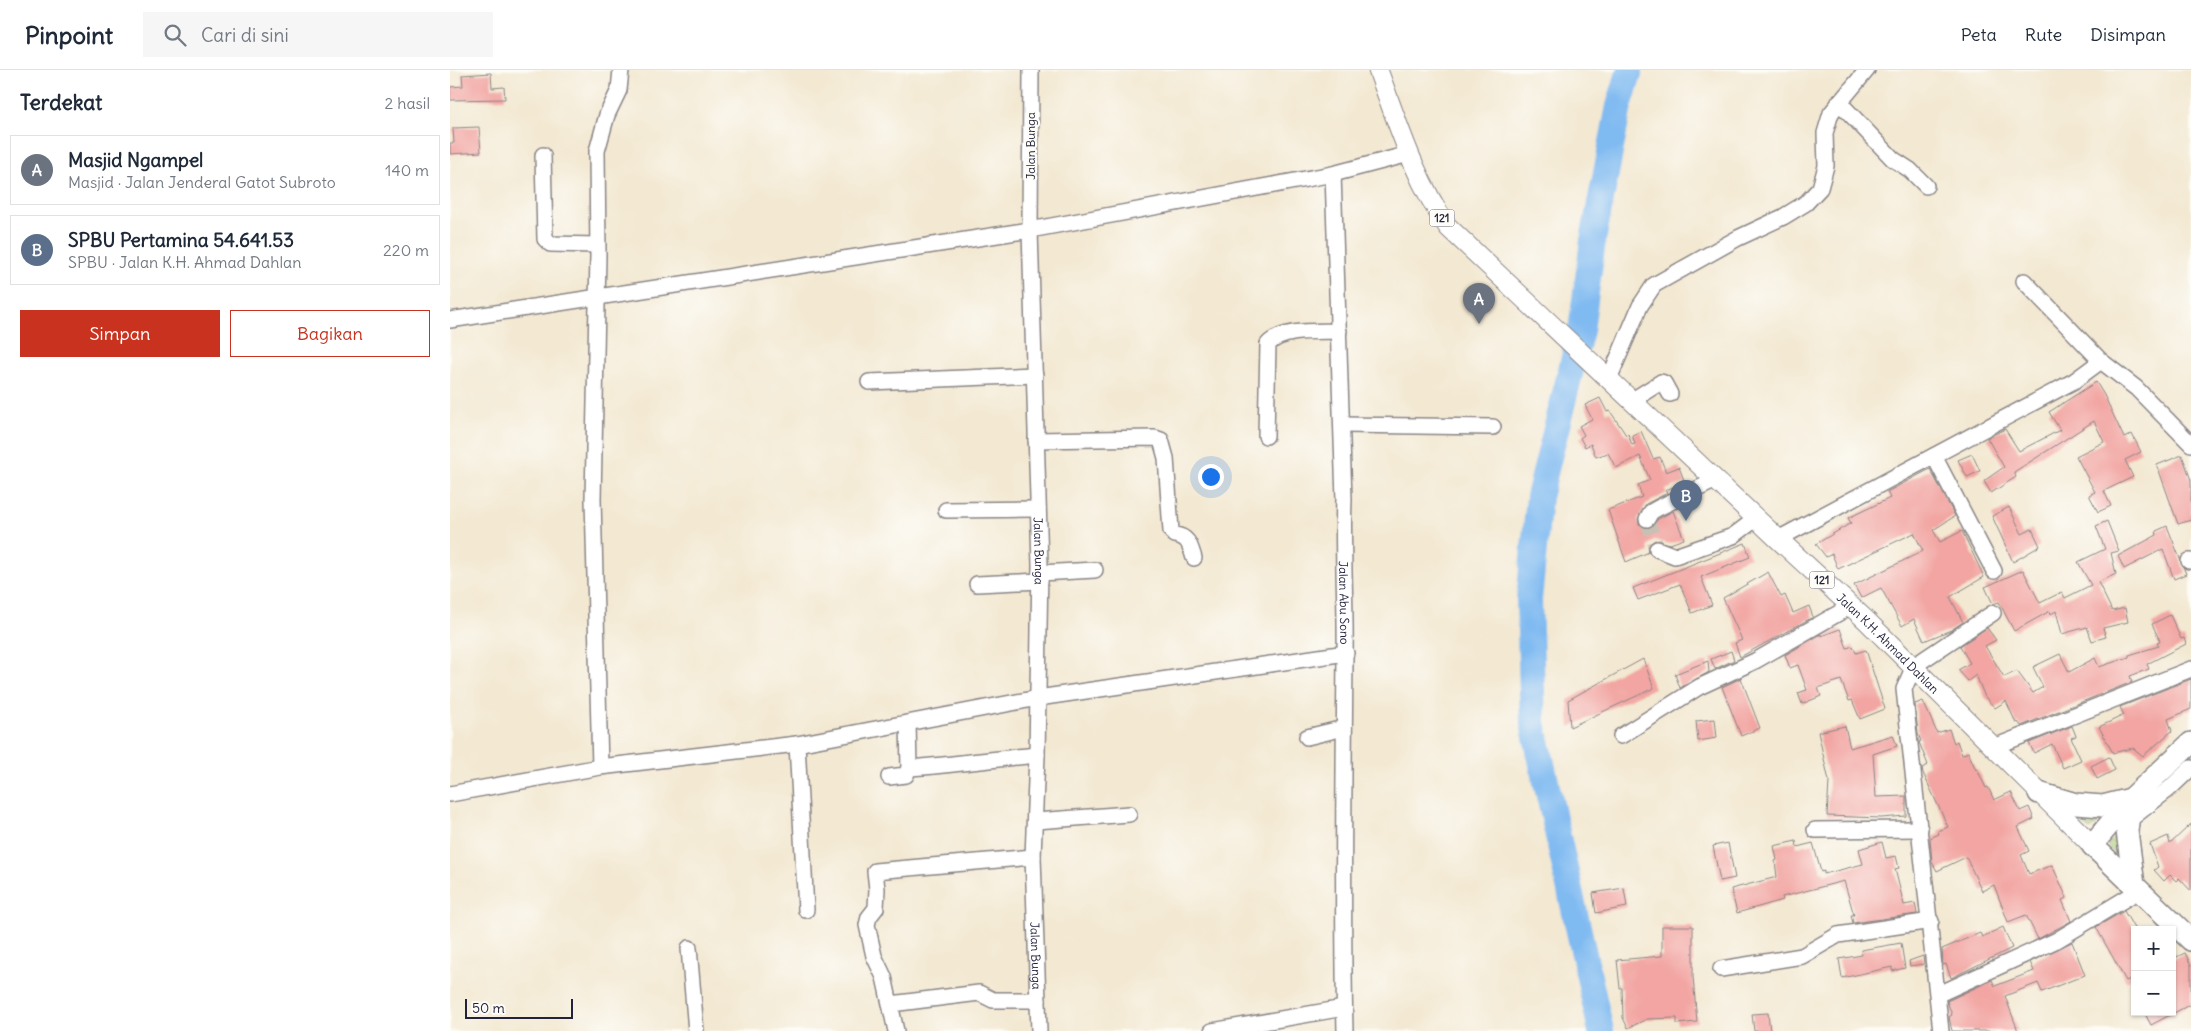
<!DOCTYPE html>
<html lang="id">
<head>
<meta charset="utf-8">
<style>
  :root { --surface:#fff; --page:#f6f6f7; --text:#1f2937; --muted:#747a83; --line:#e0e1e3; --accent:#c8321e }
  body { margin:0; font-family:Delius,sans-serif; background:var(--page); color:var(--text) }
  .controls { position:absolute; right:15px; bottom:15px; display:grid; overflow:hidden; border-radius:0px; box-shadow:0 1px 4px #0004 }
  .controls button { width:45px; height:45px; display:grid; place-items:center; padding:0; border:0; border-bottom:1px solid var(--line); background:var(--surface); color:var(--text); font:25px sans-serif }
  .scale { position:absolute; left:15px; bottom:12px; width:108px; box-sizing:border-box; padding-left:5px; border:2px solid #22223b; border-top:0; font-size:14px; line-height:18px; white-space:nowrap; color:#22223b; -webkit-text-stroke:4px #fdfcf7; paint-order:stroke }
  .you { position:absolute; left:760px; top:406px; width:18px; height:18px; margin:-12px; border:4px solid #fff; border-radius:50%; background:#1a73e8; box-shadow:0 0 0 8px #1a73e833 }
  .badge { display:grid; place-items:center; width:32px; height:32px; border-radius:50%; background:var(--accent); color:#fff; font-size:16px; font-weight:700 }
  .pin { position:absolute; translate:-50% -41px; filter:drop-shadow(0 1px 2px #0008) }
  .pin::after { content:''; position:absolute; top:26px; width:18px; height:15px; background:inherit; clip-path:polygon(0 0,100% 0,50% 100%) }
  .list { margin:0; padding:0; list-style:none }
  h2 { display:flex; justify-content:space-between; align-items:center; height:65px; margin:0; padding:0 20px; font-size:21px }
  h2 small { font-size:16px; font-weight:400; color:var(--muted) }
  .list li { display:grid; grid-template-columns:32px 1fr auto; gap:15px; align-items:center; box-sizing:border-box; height:70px; margin:0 10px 10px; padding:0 10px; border:1px solid var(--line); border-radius:0px }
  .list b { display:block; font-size:19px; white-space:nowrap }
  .list p { margin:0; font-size:16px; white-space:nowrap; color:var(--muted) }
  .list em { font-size:16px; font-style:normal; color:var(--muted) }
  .actions { display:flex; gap:10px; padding:15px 20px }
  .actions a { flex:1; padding:11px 0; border:1px solid var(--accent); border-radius:0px; text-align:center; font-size:18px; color:var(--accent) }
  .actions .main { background:var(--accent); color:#fff }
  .icon { flex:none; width:28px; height:28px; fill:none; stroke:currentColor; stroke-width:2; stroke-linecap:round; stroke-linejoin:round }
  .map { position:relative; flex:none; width:1741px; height:961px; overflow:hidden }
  header { display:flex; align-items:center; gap:30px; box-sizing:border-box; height:70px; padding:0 25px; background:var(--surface); border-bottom:1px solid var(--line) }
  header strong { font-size:24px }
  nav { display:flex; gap:28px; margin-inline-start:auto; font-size:18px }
  .search { width:350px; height:45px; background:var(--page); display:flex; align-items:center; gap:12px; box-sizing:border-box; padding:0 18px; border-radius:0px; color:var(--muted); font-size:19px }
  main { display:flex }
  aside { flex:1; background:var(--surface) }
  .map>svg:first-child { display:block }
  .garden { fill:url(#garden-dots); stroke:#68785a }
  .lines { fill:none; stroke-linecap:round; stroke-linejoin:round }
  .river { stroke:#7fbaf1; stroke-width:26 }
  .building { fill:#f2a5a2 }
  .minor-tunnel { stroke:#c9c0b3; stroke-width:15; stroke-dasharray:15 8; stroke-linecap:butt }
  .minor-casing { stroke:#8a8586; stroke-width:18 }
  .major-casing { stroke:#8a8586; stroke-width:21 }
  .highway-casing { stroke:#8a8586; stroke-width:24 }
  .minor { stroke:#fff; stroke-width:15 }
  .major { stroke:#fff; stroke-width:19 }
  .highway { stroke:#fff; stroke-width:21 }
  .labels { text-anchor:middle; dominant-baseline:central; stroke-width:4.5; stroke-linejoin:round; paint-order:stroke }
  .shield { fill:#fdfcf7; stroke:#646373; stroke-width:1 }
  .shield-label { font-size:11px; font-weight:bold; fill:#22223b }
  .street-label { font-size:12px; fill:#22223b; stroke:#fdfcf7 }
</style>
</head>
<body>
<header>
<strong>Pinpoint</strong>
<div class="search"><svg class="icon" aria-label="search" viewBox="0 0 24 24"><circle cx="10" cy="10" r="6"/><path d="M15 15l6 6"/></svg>Cari di sini</div>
<nav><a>Peta</a><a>Rute</a><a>Disimpan</a></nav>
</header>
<main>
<aside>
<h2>Terdekat<small>2 hasil</small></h2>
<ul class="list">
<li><span class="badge" style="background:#6b7280">A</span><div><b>Masjid Ngampel</b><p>Masjid · Jalan Jenderal Gatot Subroto</p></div><em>140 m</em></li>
<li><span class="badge" style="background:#5c6f8a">B</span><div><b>SPBU Pertamina 54.641.53</b><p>SPBU · Jalan K.H. Ahmad Dahlan</p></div><em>220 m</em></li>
</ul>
<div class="actions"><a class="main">Simpan</a><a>Bagikan</a></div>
</aside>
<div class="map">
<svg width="1741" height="961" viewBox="0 0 1741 961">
  <defs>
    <pattern id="garden-dots" width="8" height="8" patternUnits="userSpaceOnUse" patternTransform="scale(1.25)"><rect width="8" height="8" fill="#aecf78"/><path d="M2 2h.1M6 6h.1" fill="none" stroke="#95b169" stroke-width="1.8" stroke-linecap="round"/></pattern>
  </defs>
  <rect width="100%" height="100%" fill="#fdfcf7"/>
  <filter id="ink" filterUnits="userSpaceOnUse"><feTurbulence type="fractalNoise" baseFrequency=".02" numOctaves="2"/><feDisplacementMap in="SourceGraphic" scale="10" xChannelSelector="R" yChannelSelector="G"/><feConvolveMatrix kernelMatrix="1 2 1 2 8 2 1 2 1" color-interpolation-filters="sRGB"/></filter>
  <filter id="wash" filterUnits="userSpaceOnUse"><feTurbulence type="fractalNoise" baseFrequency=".0096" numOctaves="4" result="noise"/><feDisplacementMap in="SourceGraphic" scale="20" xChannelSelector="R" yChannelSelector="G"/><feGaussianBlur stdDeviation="1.12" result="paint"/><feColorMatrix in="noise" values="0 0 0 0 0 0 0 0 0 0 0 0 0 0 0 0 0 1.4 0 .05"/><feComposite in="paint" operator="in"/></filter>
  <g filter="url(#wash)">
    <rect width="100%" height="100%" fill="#f3e8d1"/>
    <!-- garden -->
    <g class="garden">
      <path d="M1617 738 1661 741 1640 760Z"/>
      <path d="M1670 761 1672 792 1657 775Z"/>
    </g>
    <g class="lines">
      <!-- river -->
      <path class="river" d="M1151 961 1083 653 1079 530 1089 427 1131 260 1143 170 1169 36 1180 0"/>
    </g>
    <g id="blocks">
      <!-- building -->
      <g class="building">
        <path d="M41 3 42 18 54 17 55 29 0 30V17L13 16 12 5Z"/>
        <path d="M29 57 31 82 0 84V73H4L3 58Z"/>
        <path d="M1646 312 1654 325 1674 368 1682 364 1691 382 1675 390 1683 407 1654 421 1661 436 1648 442 1639 425 1645 422 1626 386 1654 372 1644 351 1564 402 1566 407 1541 423 1534 411 1554 397 1537 368 1555 359 1569 381 1610 360 1599 342Z"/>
        <path d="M1150 328 1157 342 1160 341 1176 365 1178 364 1182 375 1185 374 1182 365 1191 361 1203 389 1210 387 1216 402 1229 397 1235 413 1215 420 1217 423 1196 434 1188 449 1189 454 1198 458 1202 457 1208 449 1223 441 1234 469 1220 474 1205 470 1198 475 1199 482 1176 492 1158 440 1192 427 1188 415 1200 410 1190 386 1166 398 1158 383 1146 387 1141 374 1135 377 1130 368 1134 365 1129 356 1142 349 1135 335Z"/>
        <path d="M1522 384 1530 401 1517 407 1508 390Z"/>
        <path d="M1732 385 1741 410V450L1728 454 1707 395Z"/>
        <path d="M1480 399 1505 446 1483 460 1490 472 1512 461 1534 507 1500 527 1513 552 1501 560 1474 571 1464 549 1452 556 1431 518 1411 528 1404 515 1473 481 1464 463 1388 499 1382 484 1376 487 1366 474 1401 453 1398 448 1440 428 1437 422Z"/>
        <path d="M1559 437 1572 464 1582 459 1590 476 1563 492 1542 446Z"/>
        <path d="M1657 451 1669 481 1661 483 1666 504 1648 512 1662 541 1675 538 1678 552 1653 558 1656 567 1642 571 1637 557 1612 564 1606 541 1601 544 1600 541 1564 561 1549 532 1543 534 1535 517 1573 500 1590 533 1612 522 1615 528 1641 515 1628 492 1655 479 1646 456Z"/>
        <path d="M1717 456 1736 504 1724 509 1713 479 1674 499 1668 486 1707 465 1706 461Z"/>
        <path d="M1295 473 1300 487 1251 507 1262 535 1242 543 1230 514 1188 530 1183 518Z"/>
        <path d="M1318 502 1331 527 1335 525 1343 543 1359 536 1363 547 1290 587 1285 573 1292 570 1273 528Z"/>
        <path d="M1720 545 1731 569 1734 568 1736 574 1697 594 1699 599 1680 606 1682 612 1571 656 1568 652 1566 653 1556 631 1545 638 1535 627 1526 605 1518 611 1508 600 1520 593 1510 576 1537 558 1546 570 1535 576 1554 607 1567 601 1583 623 1593 617 1583 597 1610 584 1619 602 1645 588 1649 597 1679 587V585L1709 576 1707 572 1710 571 1702 554Z"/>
        <path d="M1390 559 1397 578 1403 576 1406 583 1416 580 1435 639 1410 649 1402 630 1399 631 1391 610 1368 618 1371 626 1352 634 1348 623 1357 620 1348 595 1340 598 1335 585 1371 564V566Z"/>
        <path d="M1281 581 1284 590 1265 599 1261 589Z"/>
        <path d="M1193 589 1204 618 1120 657 1118 630Z"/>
        <path d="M1258 591 1259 602 1230 618 1225 604Z"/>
        <path d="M1291 608 1310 658 1291 666 1272 617Z"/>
        <path d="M1741 609V639L1718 649 1722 661 1693 686 1683 678 1663 683 1649 657 1674 645 1670 637Z"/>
        <path d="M1473 631 1487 663 1499 659 1504 673 1507 671 1512 685 1518 682 1526 700 1527 699 1536 718 1538 717 1544 730 1561 722 1570 741 1579 737 1584 749 1568 757 1579 781 1571 785 1579 804 1602 795 1617 828 1612 830 1621 851 1588 869 1576 845 1558 852 1544 815 1532 821 1516 787 1487 801 1482 792 1480 768 1489 764 1488 761 1498 757 1473 703 1472 698 1478 695 1469 672 1471 671 1468 664 1465 634Z"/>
        <path d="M1265 649 1267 668 1248 671 1246 651Z"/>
        <path d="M1395 656 1400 678 1443 665 1447 676 1423 684 1426 727 1456 726V746L1431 748 1377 746 1379 711 1368 662Z"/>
        <path d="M1622 656 1626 666 1621 668 1631 690 1613 698 1602 674 1584 683 1579 673Z"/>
        <path d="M1659 687 1665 700 1647 709 1641 696Z"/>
        <path d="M1741 754V821L1729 808 1726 811 1720 805 1714 811 1704 800 1708 797 1700 774 1718 766 1720 774Z"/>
        <path d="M1346 771 1347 777 1363 773 1371 802 1374 801V804L1413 794 1409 779 1432 772 1436 788 1446 786 1449 798 1445 799 1454 835 1465 833 1467 844 1403 853 1401 845H1404L1394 811 1332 827 1333 830 1287 843 1281 819 1327 807 1325 791 1327 790 1324 776Z"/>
        <path d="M1278 773 1285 808 1270 811 1263 776Z"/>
        <path d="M1174 818 1177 837 1146 843 1143 823Z"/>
        <path d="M1674 841 1685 860V907L1676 911 1646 857Z"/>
        <path d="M1212 856H1243V907L1247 952 1227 954V948L1197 949 1178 958 1173 948 1172 918H1170L1167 890 1212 886Z"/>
        <path d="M1553 857 1562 878 1501 908 1496 894 1493 895 1492 879 1530 863 1532 867Z"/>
        <path d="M1622 872 1635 905 1592 922 1588 913 1555 926 1568 961H1502L1499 947 1502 945 1497 931 1542 910 1545 916 1584 901 1580 892Z"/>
        <path d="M1451 873 1455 898 1442 901V897L1392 908 1389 889 1412 885 1411 880Z"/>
        <path d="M1735 883 1741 895V934L1701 955 1694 942H1722V889Z"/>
        <path d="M1473 886 1474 894 1460 896 1459 891Z"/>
        <path d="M1318 943 1320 961H1304L1302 944Z"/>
      </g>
    </g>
  </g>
  <g filter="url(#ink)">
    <use href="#blocks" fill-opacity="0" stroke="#8a8586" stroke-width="1"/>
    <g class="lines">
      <!-- minor-tunnel -->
      <path class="minor-tunnel" d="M1197 449 1207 479"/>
      <!-- minor casing -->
      <g class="minor-casing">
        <g id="minor">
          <path id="s1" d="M581 0 580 160 590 495 587 685 583 787 589 961"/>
          <path d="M1389 32 1443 89 1460 100 1476 116"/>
          <path d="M93 85 95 169 100 174 147 175"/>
          <path id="s2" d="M883 104 894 429C892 481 896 533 895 585 894 710 892 836 895 961"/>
          <path d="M1574 211 1651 291"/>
          <path d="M0 250 580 160 883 104 959 84"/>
          <path d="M1159 309 1190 236 1204 215 1288 168 1333 147 1356 133 1370 118 1376 96 1375 63 1381 43 1417 0"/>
          <path d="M419 312 585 305"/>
          <path d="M1181 331 1211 312 1214 313 1220 324"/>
          <path d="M892 355 1043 357"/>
          <path d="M816 366 818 274C834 258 867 262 889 261"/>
          <path d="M586 370 705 368 711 370 716 388 721 461 725 465C739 467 740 476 744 488"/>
          <path d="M1484 386 1544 501"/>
          <path d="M496 440 588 439"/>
          <path d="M1197 449 1201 442 1208 438 1266 410"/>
          <path d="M1328 469 1624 311 1651 291 1686 318 1741 374"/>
          <path d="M1207 479 1225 486 1283 466 1307 448"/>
          <path d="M1739 491H1741"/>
          <path d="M590 503 645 500"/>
          <path d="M527 514 590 511"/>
          <path d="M1171 666 1249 617 1305 591 1401 536"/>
          <path d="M857 667 894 658"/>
          <path d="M347 674 356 840"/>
          <path d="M1544 677 1741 599"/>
          <path d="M150 697 143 429 148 186 147 81 157 45 169 20 171 0"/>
          <path d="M459 698C502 695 544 689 587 685"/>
          <path d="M439 707 456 705 459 698 458 653"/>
          <path d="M0 724 150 697 347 674 588 628 896 583"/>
          <path d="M586 751 679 744"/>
          <path d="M1678 751 1719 719 1741 698"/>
          <path d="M1365 760 1470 759"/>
          <path d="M239 878 246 961"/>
          <path d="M1271 899 1352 886 1388 865 1481 851"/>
          <path d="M1489 924 1607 870 1690 820"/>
          <path d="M441 934 529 923 543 930H588"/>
          <path d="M446 961 434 907 424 886 417 855 419 847 426 838 427 819 425 801 583 787"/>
          <path d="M762 961 894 938"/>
          <path d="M1491 961 1454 619 1464 596 1543 543"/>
        </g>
      </g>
      <!-- major casing -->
      <g class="major-casing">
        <g id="major">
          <path id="s3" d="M928 0C948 54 965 110 998 157L1328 469 1416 550 1642 775"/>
        </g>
      </g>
      <!-- highway casing -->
      <g class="highway-casing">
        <g id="highway">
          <path d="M1741 673 1681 729 1642 775 1741 870"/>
          <path d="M1589 723 1626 734 1653 736 1681 729"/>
          <path d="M1681 729 1677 761 1684 815"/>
        </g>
      </g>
      <!-- minor -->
      <use href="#minor" class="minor"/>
      <!-- major -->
      <use href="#major" class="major"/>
      <!-- highway -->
      <use href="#highway" class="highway"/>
    </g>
  </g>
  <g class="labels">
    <!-- shield labels -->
    <g class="shield">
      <rect x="979.5" y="139.5" width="25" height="17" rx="4"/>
      <rect x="1359.5" y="501.5" width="25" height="17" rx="4"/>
    </g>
    <g class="shield-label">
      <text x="992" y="148">121</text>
      <text x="1372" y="510">121</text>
    </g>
    <!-- street labels -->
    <g class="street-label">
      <text transform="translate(580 76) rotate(-90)">Jalan Bunga</text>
      <text stroke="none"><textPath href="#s1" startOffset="481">Jalan Bunga</textPath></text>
      <text stroke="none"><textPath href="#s2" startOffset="429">Jalan Abu Sono</textPath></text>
      <text stroke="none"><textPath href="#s3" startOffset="778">Jalan K.H. Ahmad Dahlan</textPath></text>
      <text stroke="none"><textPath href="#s1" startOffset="886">Jalan Bunga</textPath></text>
    </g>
  </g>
</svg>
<div class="controls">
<button>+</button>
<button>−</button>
</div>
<div class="scale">50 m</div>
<div class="you"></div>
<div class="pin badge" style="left:1029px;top:254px;background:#6b7280">A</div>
<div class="pin badge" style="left:1236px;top:451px;background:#5c6f8a">B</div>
</div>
</main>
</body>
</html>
